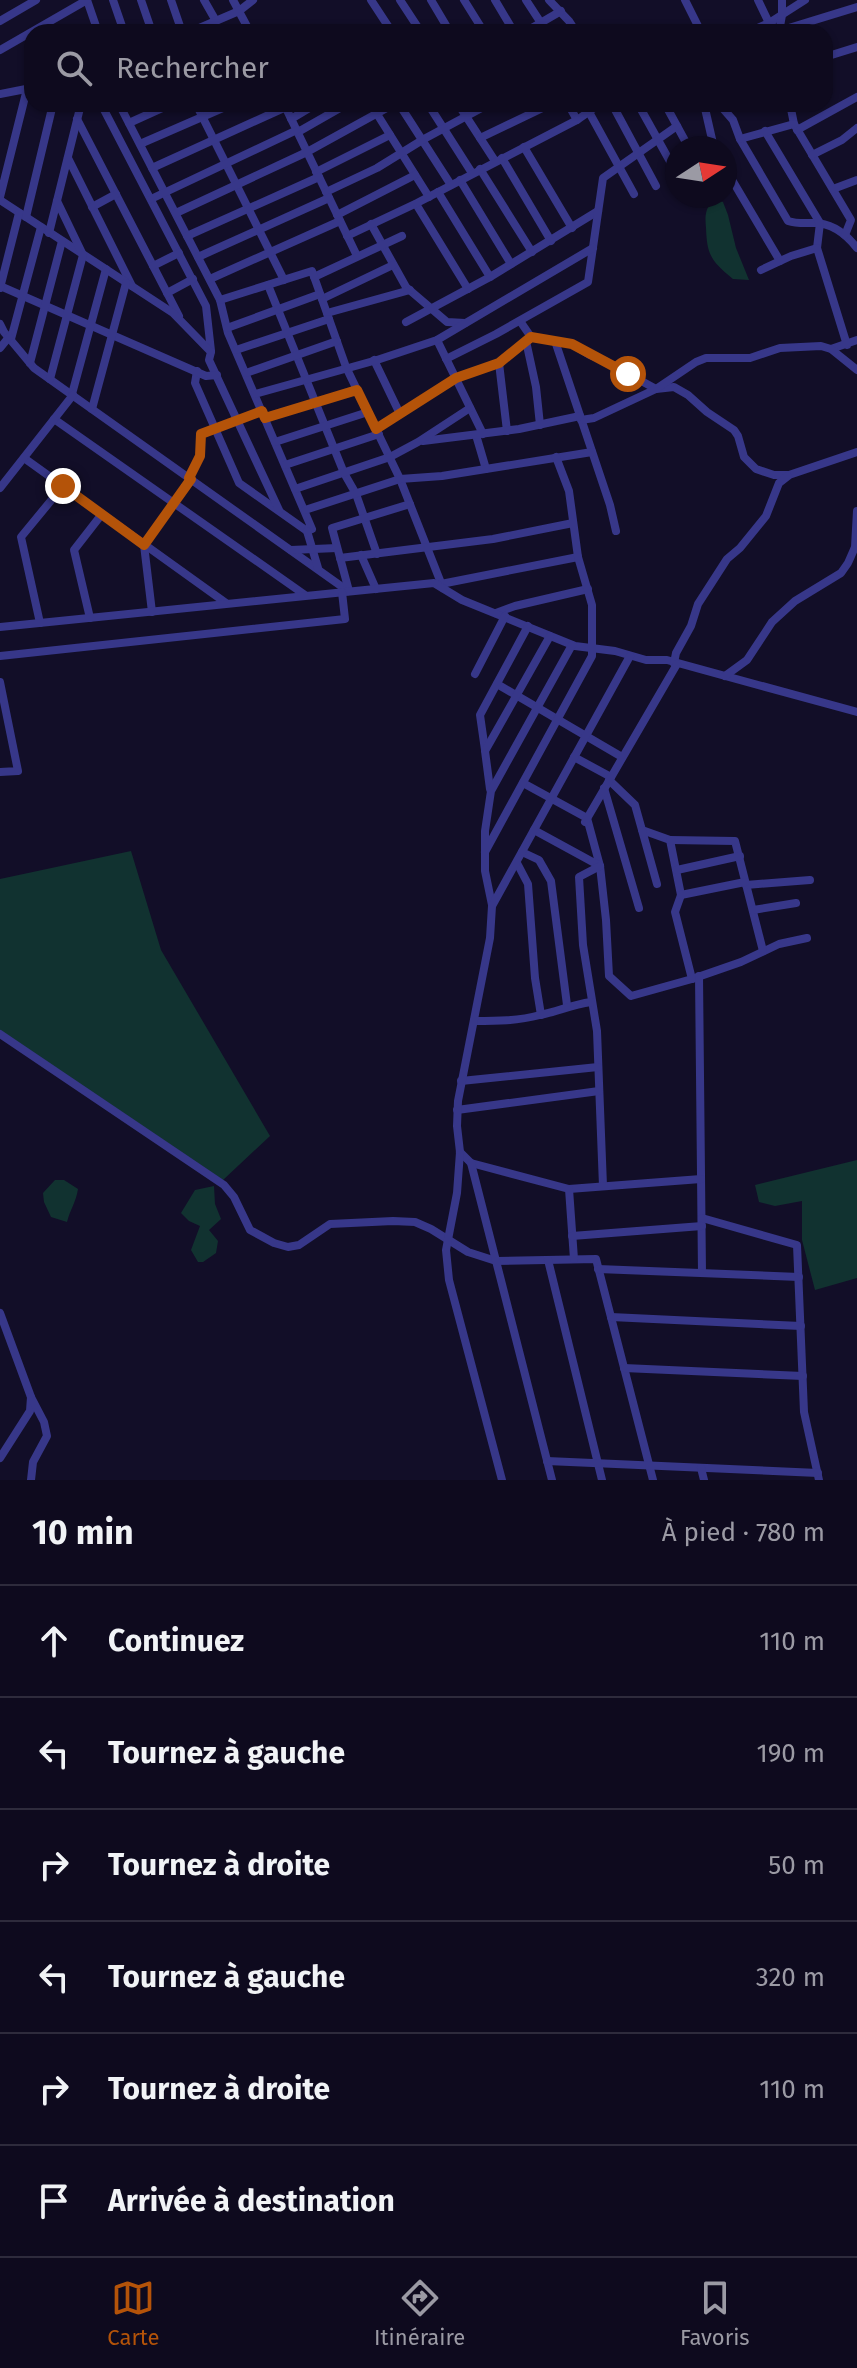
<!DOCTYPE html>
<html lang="fr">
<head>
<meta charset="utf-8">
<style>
  :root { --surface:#0e0a1e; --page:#1c182b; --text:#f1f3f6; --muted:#9b9aa4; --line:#2e2b3c; --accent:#b45309 }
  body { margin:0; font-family:"Fira Sans",sans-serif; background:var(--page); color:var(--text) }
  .compass { position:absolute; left:665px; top:136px; width:72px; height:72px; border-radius:50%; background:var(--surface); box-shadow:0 2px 6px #0004; rotate:78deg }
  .stop { position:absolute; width:24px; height:24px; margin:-18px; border:6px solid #b45309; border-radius:50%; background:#fff }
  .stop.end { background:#b45309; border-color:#fff; box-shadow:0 2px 8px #0008 }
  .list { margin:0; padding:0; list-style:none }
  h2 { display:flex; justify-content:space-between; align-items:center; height:104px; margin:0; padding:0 32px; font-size:34px }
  h2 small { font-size:26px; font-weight:400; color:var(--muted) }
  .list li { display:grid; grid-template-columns:52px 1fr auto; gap:24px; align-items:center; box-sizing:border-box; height:112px; padding:0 32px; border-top:2px solid var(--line) }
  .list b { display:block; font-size:30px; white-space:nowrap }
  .list em { font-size:26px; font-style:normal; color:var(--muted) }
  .icon { flex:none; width:44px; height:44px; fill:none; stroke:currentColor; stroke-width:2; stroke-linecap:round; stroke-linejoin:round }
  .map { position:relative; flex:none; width:857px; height:1480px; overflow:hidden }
  .search { position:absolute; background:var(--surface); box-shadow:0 2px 6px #0004; left:24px; right:24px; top:24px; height:88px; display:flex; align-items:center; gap:20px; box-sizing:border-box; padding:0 28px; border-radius:24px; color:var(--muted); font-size:30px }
  .sheet { height:776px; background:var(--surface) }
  nav { display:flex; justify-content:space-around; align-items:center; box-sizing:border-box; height:112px; border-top:2px solid var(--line); background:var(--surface); font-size:22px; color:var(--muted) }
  nav a { display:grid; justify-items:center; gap:4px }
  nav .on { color:var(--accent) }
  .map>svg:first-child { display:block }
  .green { fill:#113230 }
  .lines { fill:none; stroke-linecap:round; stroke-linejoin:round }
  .minor { stroke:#373789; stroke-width:8 }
  .route { stroke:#b45309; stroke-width:10 }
</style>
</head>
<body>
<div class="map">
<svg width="857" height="1480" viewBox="0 0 857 1480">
  <rect width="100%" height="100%" fill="#120e28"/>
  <!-- green -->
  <g class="green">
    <path d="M717 200 723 202 728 215 736 248 749 280 733 279C711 261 707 255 706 228 705 217 705 211 711 202Z"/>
    <path d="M131 851 161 950 270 1136 223 1180 0 1030V879Z"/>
    <path d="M857 1160V1278L815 1290 802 1240V1201L775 1206 759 1202 755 1185Z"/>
    <path d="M55 1180H64L78 1189C76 1202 70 1210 67 1222L51 1217 44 1202 43 1193Z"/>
    <path d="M214 1186 215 1204 221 1219 209 1230 218 1241 216 1253 203 1262H198L191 1250 200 1226 189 1221 181 1213 195 1190Z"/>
  </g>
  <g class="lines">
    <!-- minor -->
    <g class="minor">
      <path d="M87 0 98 32"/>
      <path d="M113 0 124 32"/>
      <path d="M141 0 152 32"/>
      <path d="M171 0 182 32"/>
      <path d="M204 0 216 21"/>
      <path d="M233 0 250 32"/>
      <path d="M371 0 392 32"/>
      <path d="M400 0 421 32"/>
      <path d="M431 0 450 32"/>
      <path d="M464 0 484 32"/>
      <path d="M495 0 514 32"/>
      <path d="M526 0 541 23"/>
      <path d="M549 0 569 21 576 32"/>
      <path d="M685 0 701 32"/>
      <path d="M758 0 769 23 779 31 857 7"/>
      <path d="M0 21 36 0"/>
      <path d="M190 32 239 11 253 0"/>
      <path d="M525 32 561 11"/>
      <path d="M749 32 769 23 805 0"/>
      <path d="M779 32 782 15V0"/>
      <path d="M0 50 87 0"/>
      <path d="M825 57 857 47"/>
      <path d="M0 94 31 88"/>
      <path d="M101 104 206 306 211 351"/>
      <path d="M119 104 220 300 228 333 312 529 307 531 239 483 195 383 197 371"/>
      <path d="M196 104 284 280"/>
      <path d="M284 104 357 256"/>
      <path d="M399 104 451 185"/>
      <path d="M428 104 472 173"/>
      <path d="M458 104 495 161"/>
      <path d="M568 104 577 120"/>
      <path d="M612 104 656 186"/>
      <path d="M638 104 677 174"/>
      <path d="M665 104 689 148"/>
      <path d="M704 104 714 148"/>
      <path d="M719 104 733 120 740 139 788 221C797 224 805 223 814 223 832 223 846 234 857 248"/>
      <path d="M790 104 794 124 851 220 845 235"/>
      <path d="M589 112 634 194"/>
      <path d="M377 114 429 197"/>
      <path d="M77 119 179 316"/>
      <path d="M291 119 316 104"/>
      <path d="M129 123 171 104"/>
      <path d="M797 130 857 97"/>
      <path d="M765 131 820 223 817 248"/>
      <path d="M298 132 347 104"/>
      <path d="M480 138 551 104"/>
      <path d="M740 139 794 124"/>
      <path d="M140 144 232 104"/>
      <path d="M524 147 572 228"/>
      <path d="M812 155 842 140 857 128"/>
      <path d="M68 158 132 286"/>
      <path d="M502 158 551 241"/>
      <path d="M152 168 286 107"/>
      <path d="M725 168 780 261"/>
      <path d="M480 169 532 252"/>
      <path d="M316 172 390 135"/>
      <path d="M460 180 511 264"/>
      <path d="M833 189 857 180"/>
      <path d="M326 192 377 168 424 139 489 104"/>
      <path d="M438 192 490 277"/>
      <path d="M0 197 27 89"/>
      <path d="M151 199 297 130"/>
      <path d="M0 200 173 313 211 352 209 360 279 510"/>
      <path d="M416 204 468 289"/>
      <path d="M92 207 116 194"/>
      <path d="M176 213 307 152 394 104"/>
      <path d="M337 215 415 175"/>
      <path d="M26 217 53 104"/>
      <path d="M371 224 406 287 447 322 465 323"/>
      <path d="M49 233 81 104"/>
      <path d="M187 236 319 177"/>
      <path d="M347 236 417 203 577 120 600 104"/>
      <path d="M198 257 329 198"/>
      <path d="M153 266 179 253"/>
      <path d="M761 270 791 256 817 248 847 345"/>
      <path d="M314 277 402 236"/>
      <path d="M210 279 340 221"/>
      <path d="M268 285 344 473 356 494 377 554"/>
      <path d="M0 286 206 376 217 375"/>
      <path d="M0 288 19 213"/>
      <path d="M167 293 193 279"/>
      <path d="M322 299 393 265"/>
      <path d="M220 300 312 271 346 367 400 479 443 588"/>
      <path d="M327 313 410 290"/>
      <path d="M520 321 531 337 572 344 590 355 605 361 656 389 674 387 688 395 707 412 734 430 738 436 744 457 756 469 774 475H789L857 452"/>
      <path d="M406 322 490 277 598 211"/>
      <path d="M0 324 4 332 34 368 348 591"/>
      <path d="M227 328 320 294"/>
      <path d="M11 339 41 227"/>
      <path d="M437 340 483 434"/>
      <path d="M526 341 536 387 540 425"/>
      <path d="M555 341 610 505 616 531"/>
      <path d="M0 348 9 337"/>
      <path d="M831 349 857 340"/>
      <path d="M236 350 329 319"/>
      <path d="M446 359 496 334 588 282 603 178 677 126"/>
      <path d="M374 360 400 414"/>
      <path d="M30 363 62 241"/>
      <path d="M499 363 507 431"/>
      <path d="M246 373 337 341"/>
      <path d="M50 379 83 255 57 201"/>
      <path d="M72 394 106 269"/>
      <path d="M255 394 377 360 437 340 593 248"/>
      <path d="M92 409 126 283"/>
      <path d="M265 418 357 390"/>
      <path d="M54 419 305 595"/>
      <path d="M581 420 594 418 656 389 696 362 706 358H750L780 348 821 346 831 349 857 370"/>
      <path d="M376 429 456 378 499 363 531 337"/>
      <path d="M476 435 486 469"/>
      <path d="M423 441 519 429 580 416"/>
      <path d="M275 442 368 412"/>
      <path d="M24 458 226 603"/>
      <path d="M285 465 379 434"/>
      <path d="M189 478 200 456 201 434 262 411"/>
      <path d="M0 488 73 395"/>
      <path d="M295 489 390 457 418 442 470 408"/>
      <path d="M305 510 400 479 442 476 592 452"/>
      <path d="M307 531 318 568"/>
      <path d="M291 550 337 548"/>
      <path d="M361 555 376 589"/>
      <path d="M340 558 493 539 573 523"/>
      <path d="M441 584 578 557"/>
      <path d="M349 591 332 528 410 504"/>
      <path d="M152 612 144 545 191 479"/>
      <path d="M496 613 515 606 588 589"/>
      <path d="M90 618 74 550 102 514"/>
      <path d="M40 623 21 537 63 486"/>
      <path d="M0 627 434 583 462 600 575 646 615 651 646 660H667L857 712"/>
      <path d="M0 656 345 619 342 592"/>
      <path d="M674 663 676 653 691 626 698 604 727 559 740 548 766 516 779 483 788 476"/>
      <path d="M475 674 505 616"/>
      <path d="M725 676 747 660 772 622 795 601 841 573 848 563 855 547 857 511"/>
      <path d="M0 682 18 771 0 772"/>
      <path d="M497 684 622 757"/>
      <path d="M485 750 480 715 528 626"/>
      <path d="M574 757 611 777"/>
      <path d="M609 780 635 805 642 830 670 840 681 895 675 912 692 979"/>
      <path d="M523 783 587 818 600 866 606 920 609 976 631 996 692 979 741 962 779 944 807 938"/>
      <path d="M604 788 639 908"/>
      <path d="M490 789 485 751 550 636"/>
      <path d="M585 822 677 664"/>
      <path d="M534 830 600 866"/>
      <path d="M642 830 657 884"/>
      <path d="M670 840 735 841 763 951"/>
      <path d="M485 852 592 656V605L578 557 569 491 556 457"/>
      <path d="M522 852 539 860 551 881 567 1005"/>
      <path d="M517 863 528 884 535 978 541 1015"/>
      <path d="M600 866 579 877 583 945 597 1031 603 1186"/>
      <path d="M677 870 740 856"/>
      <path d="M746 885 810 880"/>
      <path d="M681 895 745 882"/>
      <path d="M492 905 485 871V831L491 791 572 645"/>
      <path d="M753 910 796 903"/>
      <path d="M699 976 702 1273"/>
      <path d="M474 1021C496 1021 518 1021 540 1015 559 1011 571 1005 591 1002"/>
      <path d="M0 1034 224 1185 234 1197 250 1230 274 1243 288 1247 299 1245 330 1224 393 1221 415 1222 431 1229 468 1252 496 1261 596 1259 653 1480"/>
      <path d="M461 1081 598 1067"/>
      <path d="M457 1110 599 1091"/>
      <path d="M460 1152 471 1163 569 1189 701 1179"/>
      <path d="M471 1163 552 1480"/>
      <path d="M569 1189 574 1259"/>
      <path d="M702 1218 797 1245 804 1412 819 1480"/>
      <path d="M572 1236 702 1226"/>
      <path d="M548 1260 602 1480"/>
      <path d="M598 1269 799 1277"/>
      <path d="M0 1313 31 1397 30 1411 0 1458"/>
      <path d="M611 1317 801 1326"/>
      <path d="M624 1368 803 1376"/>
      <path d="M31 1397 44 1422 47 1436 33 1462 31 1480"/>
      <path d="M547 1461 818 1473"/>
      <path d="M701 1468 704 1480"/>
      <path d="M502 1480 449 1280 446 1250 457 1193 460 1152 457 1126 458 1101 490 938 492 906 630 656"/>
    </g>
  </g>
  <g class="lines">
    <!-- route -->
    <path class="route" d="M63 486 144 545 191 479 189 478 200 456 201 434 262 411 265 418 357 390 376 429 456 378 499 363 531 337 572 344 628 374"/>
  </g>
</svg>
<svg class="compass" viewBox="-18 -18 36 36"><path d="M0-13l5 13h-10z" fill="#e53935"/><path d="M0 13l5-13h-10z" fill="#9b9aa4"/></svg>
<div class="stop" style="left:628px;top:374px"></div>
<div class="stop end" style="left:63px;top:486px"></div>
<div class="search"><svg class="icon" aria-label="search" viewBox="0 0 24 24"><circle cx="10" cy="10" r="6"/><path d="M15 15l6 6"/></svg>Rechercher</div>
</div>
<section class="sheet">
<h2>10 min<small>À pied · 780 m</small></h2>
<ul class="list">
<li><svg class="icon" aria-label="ahead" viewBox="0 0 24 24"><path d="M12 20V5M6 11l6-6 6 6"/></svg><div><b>Continuez</b></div><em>110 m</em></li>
<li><svg class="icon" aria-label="left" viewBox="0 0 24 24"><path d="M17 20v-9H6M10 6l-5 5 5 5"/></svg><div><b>Tournez à gauche</b></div><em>190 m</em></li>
<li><svg class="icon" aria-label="right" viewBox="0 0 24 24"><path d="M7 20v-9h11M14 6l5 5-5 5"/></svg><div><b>Tournez à droite</b></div><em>50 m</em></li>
<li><svg class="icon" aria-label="left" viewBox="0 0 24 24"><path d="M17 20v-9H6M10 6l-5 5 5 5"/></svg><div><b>Tournez à gauche</b></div><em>320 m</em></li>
<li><svg class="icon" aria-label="right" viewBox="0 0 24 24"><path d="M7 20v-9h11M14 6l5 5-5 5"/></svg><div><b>Tournez à droite</b></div><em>110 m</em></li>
<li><svg class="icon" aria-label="arrive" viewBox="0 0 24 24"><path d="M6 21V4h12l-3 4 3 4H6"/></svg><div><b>Arrivée à destination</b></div></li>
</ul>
</section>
<nav>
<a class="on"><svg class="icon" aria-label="map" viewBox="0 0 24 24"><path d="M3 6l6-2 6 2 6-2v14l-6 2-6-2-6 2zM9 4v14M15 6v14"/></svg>Carte</a>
<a><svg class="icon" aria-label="directions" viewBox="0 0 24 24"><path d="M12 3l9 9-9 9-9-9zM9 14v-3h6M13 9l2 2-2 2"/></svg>Itinéraire</a>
<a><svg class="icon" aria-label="saved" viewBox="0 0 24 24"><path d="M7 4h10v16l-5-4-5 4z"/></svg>Favoris</a>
</nav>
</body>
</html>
